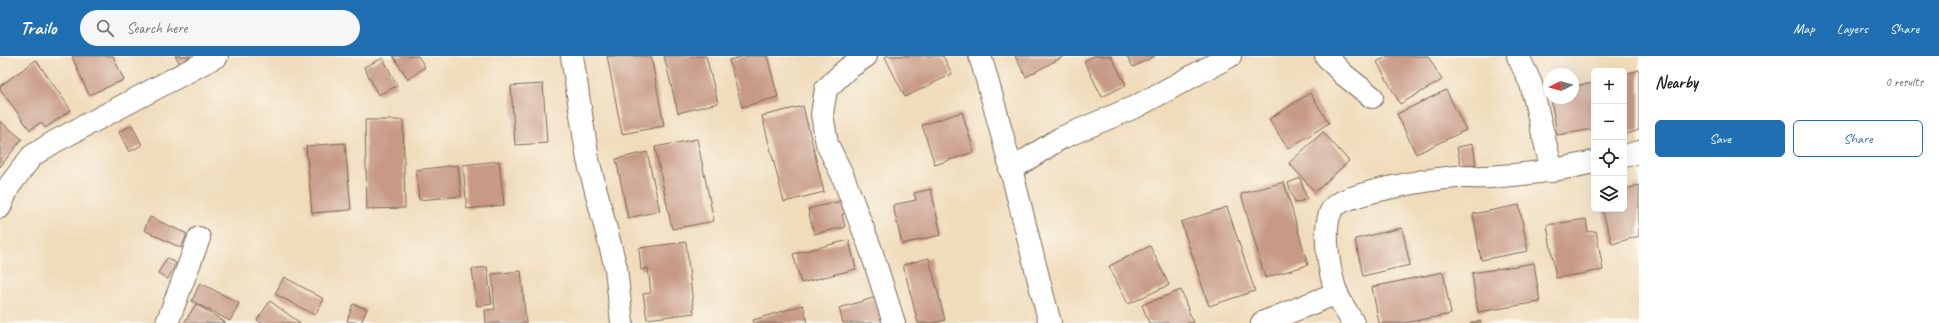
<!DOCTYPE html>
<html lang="en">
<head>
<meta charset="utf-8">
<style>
  :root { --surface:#fff; --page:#f6f6f6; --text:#222; --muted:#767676; --line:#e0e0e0; --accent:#1f6fb2 }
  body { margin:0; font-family:Caveat,sans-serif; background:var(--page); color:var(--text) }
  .controls { position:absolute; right:12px; top:12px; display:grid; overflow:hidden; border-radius:6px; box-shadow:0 4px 16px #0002 }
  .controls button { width:36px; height:36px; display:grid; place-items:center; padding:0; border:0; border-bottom:1px solid var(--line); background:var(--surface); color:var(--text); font:20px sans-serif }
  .compass { position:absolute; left:1543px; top:12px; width:36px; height:36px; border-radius:50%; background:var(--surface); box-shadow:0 4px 16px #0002; rotate:264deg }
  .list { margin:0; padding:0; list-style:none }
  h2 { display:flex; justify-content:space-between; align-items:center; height:52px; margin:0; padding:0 16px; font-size:17px }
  h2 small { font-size:13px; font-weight:400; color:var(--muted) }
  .actions { display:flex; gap:8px; padding:12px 16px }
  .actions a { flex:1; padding:9px 0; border:1px solid var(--accent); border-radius:6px; text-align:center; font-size:14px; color:var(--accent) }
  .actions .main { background:var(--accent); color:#fff }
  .icon { flex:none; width:22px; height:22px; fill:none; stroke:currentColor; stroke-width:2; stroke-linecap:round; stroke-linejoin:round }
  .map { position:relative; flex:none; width:1639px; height:267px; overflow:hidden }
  header { display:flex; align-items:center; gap:24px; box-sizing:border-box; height:56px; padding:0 20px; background:var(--accent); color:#fff }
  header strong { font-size:19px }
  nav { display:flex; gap:22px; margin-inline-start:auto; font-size:14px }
  .search { width:280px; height:36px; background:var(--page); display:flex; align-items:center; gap:10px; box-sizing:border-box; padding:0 14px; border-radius:22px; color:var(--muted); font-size:15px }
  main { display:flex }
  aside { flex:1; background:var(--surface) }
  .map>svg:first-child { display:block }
  .building { fill:#c79a86 }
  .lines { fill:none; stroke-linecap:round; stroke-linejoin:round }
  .minor-casing { stroke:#7a6855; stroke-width:24 }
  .minor { stroke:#fff; stroke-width:22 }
</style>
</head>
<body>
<header>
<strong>Trailo</strong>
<div class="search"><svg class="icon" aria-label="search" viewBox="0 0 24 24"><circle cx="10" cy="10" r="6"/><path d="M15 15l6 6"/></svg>Search here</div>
<nav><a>Map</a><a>Layers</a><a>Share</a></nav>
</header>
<main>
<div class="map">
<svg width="1639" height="267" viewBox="0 0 1639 267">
  <rect width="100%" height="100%" fill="#fbf7ec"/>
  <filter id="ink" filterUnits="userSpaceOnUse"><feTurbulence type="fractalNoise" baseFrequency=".025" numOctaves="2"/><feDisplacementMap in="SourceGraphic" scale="8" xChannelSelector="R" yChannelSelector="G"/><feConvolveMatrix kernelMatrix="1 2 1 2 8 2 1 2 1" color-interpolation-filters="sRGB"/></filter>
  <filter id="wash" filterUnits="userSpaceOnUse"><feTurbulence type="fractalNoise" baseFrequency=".012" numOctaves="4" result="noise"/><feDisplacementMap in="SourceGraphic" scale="16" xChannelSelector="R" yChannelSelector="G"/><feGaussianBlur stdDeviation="0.9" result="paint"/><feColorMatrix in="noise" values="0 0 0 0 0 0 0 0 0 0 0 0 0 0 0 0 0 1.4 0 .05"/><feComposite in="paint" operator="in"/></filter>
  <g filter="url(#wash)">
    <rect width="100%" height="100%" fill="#f0dcbb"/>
    <g id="blocks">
      <!-- building -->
      <g class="building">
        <path d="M74 0H113L124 24 89 39 72 1Z"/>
        <path d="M175 0H191L180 7Z"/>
        <path d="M393 0H418L425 11 408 23Z"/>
        <path d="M607 0H651L664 70 622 78Z"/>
        <path d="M664 0H706L718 47 678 57Z"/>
        <path d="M744 0H767L778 41 742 51 729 4Z"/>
        <path d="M886 0H943L952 18 905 41 885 1Z"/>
        <path d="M1015 0H1064L1026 21Z"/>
        <path d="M1094 0H1111L1126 29 1102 41 1084 5Z"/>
        <path d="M1127 0H1155L1133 11Z"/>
        <path d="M1388 0H1428L1442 24 1400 48 1377 6Z"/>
        <path d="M383 2 397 30 378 39 364 11Z"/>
        <path d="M36 4 71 54 45 72 41 66 30 74 0 33V30Z"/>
        <path d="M1639 14V74L1624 79V18Z"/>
        <path d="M1594 27V73L1557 79 1551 42H1573V30Z"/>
        <path d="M543 28 547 87 515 89 511 30Z"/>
        <path d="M1446 34 1466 74 1416 98 1397 58Z"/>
        <path d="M1310 37 1329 67 1288 93 1269 63Z"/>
        <path d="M803 50 824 136 784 146 762 60Z"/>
        <path d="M962 56 974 96 935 109 922 69Z"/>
        <path d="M365 64H403L405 152 367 153Z"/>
        <path d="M0 65 22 83 0 111Z"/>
        <path d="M132 69 142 89 129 96 119 76Z"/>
        <path d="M1323 76 1349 105 1315 136 1289 107Z"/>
        <path d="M697 83 714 165 672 173 655 91Z"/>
        <path d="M345 87 351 154 312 157 306 90Z"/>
        <path d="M1473 88 1476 108 1461 111 1457 91Z"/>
        <path d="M647 96 660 155 628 162 616 103Z"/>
        <path d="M499 105 504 149 467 153 463 109Z"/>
        <path d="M458 109 461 140 419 144 416 114Z"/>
        <path d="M1300 122 1307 143 1295 147 1288 127Z"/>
        <path d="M1284 126 1308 209 1265 222 1241 138Z"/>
        <path d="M1639 129V180L1612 188 1602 153H1624V134Z"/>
        <path d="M931 133 941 179 902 188 893 149 916 144 914 137Z"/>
        <path d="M845 144 848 157 842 158 845 171 814 178 808 153Z"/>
        <path d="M1519 149 1528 195 1481 204 1473 158Z"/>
        <path d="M1227 151 1255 235 1209 250 1181 166Z"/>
        <path d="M150 161 187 178 181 192 144 174Z"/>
        <path d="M1586 163 1588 176 1596 175 1603 214 1556 222 1547 169Z"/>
        <path d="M1402 172 1410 209 1363 220 1355 183Z"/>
        <path d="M849 184 856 213 801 227 793 198Z"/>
        <path d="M686 186 694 257 647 263 643 238 651 237 648 212 641 214 639 192Z"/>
        <path d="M1150 190 1169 229 1128 248 1109 210Z"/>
        <path d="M167 202 176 207 168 223 158 217Z"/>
        <path d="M929 202 945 264 934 267H918L903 209Z"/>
        <path d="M1534 207 1540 246 1478 256 1472 217Z"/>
        <path d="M487 211 492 248 477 250 472 213Z"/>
        <path d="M521 215 526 267H486L485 254 495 253 492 218Z"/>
        <path d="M1443 216 1451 258 1405 267H1379L1372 231Z"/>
        <path d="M284 221 324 243 315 259 275 238Z"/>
        <path d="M200 227 239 247 230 265 192 245Z"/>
        <path d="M1181 234 1193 267H1149L1142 249Z"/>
        <path d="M877 241 885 267H843L839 252Z"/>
        <path d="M270 245 300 267H261L257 264Z"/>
        <path d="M196 248 226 267H184Z"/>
        <path d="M353 248 367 253 361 267 347 265Z"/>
        <path d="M803 249 808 267H754L753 264Z"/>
        <path d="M1481 265V267H1471V266Z"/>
      </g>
    </g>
  </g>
  <g filter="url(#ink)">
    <use href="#blocks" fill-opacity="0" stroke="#7a6855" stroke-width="1"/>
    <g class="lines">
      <!-- minor casing -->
      <g class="minor-casing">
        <g id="minor">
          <path d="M572 0 588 104 616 212 622 267"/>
          <path d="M866 0 847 13 826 33 822 58 827 88 842 118 871 194 894 267"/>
          <path d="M980 0C1007 88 1026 178 1050 267"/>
          <path d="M1326 0 1343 18 1372 41"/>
          <path d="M1518 0 1531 28 1552 115"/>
          <path d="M1624 100 1639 96"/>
          <path d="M1010 114 1061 82 1137 50 1230 0"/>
          <path d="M0 151 9 130 32 100 54 86 217 0"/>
          <path d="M167 267 199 182"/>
          <path d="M1262 267 1337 237"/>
          <path d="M1353 267C1348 257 1341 248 1337 238 1330 220 1319 164 1335 150 1353 136 1431 123 1456 121 1471 121 1486 122 1501 120 1533 118 1563 113 1594 106"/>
        </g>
      </g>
      <!-- minor -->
      <use href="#minor" class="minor"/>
    </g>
  </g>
</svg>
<div class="controls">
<button>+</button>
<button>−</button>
<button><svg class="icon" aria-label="locate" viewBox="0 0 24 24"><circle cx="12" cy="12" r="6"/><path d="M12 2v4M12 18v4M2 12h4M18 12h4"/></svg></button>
<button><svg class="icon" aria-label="layers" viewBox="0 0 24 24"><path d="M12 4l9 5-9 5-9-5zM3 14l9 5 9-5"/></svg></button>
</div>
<svg class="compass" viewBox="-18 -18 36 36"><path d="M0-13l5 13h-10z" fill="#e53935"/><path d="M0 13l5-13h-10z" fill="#767676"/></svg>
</div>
<aside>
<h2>Nearby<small>0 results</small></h2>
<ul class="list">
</ul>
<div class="actions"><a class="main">Save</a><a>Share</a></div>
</aside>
</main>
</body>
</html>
